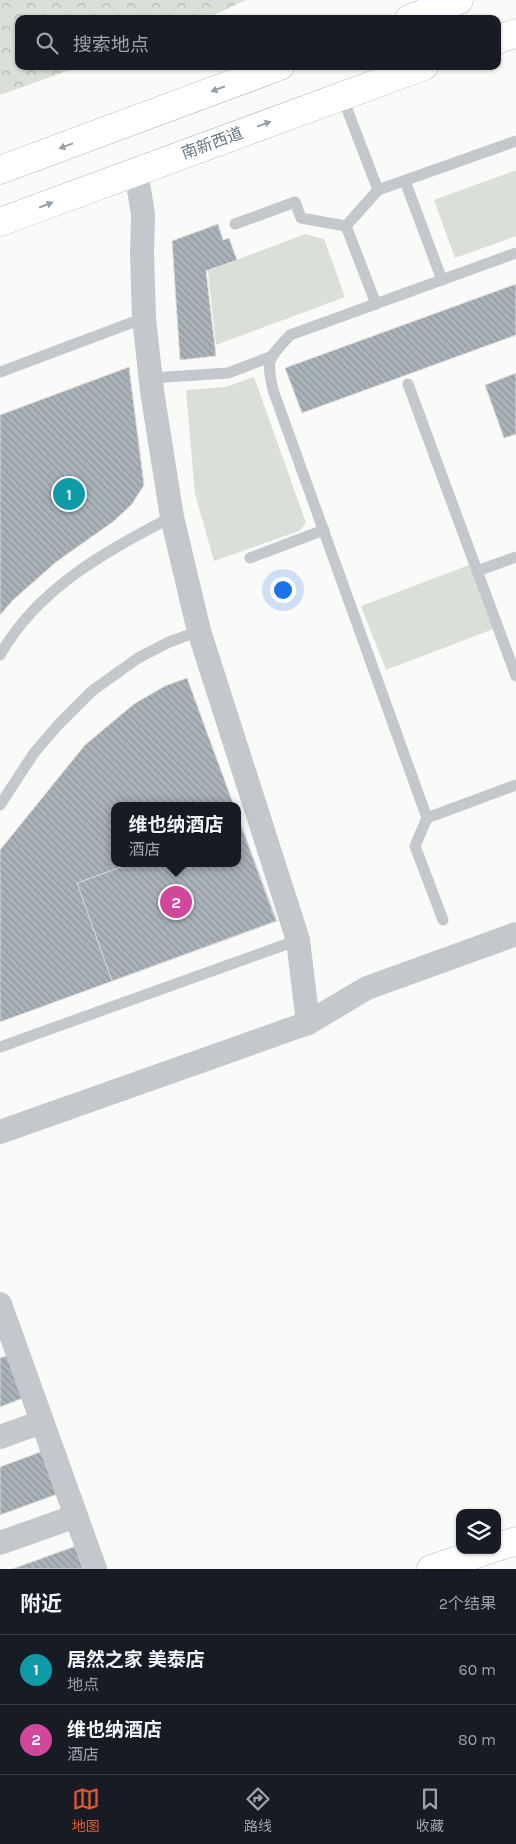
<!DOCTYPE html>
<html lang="zh">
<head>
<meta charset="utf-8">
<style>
  :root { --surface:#171b24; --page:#20242c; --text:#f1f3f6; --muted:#9ea1a6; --line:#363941; --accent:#e4572e }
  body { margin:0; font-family:Karla,"Noto Sans SC",sans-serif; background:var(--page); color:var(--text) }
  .controls { position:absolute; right:15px; bottom:15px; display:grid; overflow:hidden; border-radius:10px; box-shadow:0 1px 4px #0004 }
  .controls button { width:45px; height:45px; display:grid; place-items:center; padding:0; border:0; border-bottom:1px solid var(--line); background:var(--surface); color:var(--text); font:25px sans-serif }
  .you { position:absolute; left:282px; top:589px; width:18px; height:18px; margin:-12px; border:4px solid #fff; border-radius:50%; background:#1a73e8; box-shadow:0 0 0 8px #1a73e833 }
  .badge { display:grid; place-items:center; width:32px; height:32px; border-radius:50%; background:var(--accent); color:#fff; font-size:16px; font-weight:700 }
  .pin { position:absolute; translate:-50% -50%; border:2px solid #fff; box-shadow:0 1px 5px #0006 }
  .popup { position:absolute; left:111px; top:802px; width:130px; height:65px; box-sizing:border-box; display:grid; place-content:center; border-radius:10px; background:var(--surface); filter:drop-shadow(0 1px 4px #0005); font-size:16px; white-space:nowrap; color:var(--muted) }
  .popup b { font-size:19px; color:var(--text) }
  .popup::after { content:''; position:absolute; left:50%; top:100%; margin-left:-10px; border:10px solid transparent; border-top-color:var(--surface) }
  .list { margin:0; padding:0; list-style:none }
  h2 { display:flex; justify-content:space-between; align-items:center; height:65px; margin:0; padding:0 20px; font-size:21px }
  h2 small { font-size:16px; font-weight:400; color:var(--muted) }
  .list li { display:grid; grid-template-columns:32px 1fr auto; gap:15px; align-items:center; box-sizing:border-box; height:70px; padding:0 20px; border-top:1px solid var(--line) }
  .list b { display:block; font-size:19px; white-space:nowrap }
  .list p { margin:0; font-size:16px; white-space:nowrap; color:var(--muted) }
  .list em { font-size:16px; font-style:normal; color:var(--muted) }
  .icon { flex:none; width:28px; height:28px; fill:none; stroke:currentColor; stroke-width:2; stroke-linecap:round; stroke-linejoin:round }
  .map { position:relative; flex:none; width:516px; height:1569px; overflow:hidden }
  .search { position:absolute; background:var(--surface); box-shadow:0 1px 4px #0004; left:15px; right:15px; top:15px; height:55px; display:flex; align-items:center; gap:12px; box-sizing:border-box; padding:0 18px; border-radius:10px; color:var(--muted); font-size:19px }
  .sheet { height:205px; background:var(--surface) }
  nav { display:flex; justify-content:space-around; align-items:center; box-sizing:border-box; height:70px; border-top:1px solid var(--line); background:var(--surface); font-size:14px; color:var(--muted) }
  nav a { display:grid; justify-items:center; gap:2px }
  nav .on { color:var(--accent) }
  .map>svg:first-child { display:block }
  .grass { fill:#dadfd7 }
  .forest { fill:url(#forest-crowns) }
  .building { fill:url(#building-back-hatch); stroke:#dcdcda }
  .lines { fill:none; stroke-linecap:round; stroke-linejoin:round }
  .secondary-casing { stroke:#b3babf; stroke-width:29 }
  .primary-casing { stroke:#b5babe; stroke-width:29 }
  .lane { stroke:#c3c8cc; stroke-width:11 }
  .street { stroke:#c3c8cc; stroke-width:24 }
  .secondary { stroke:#fff; stroke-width:28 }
  .primary { stroke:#fff; stroke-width:28 }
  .oneway { fill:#939fa8 }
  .labels { text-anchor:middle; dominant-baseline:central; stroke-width:5; stroke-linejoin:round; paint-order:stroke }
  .street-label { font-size:16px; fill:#657683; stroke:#fff }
</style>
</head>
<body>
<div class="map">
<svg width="516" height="1569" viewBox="0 0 516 1569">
  <defs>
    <pattern id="forest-crowns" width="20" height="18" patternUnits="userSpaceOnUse" patternTransform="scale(1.25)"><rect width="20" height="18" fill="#dadfd7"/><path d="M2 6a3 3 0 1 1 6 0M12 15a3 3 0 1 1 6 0" fill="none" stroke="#b4b9b4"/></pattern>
    <pattern id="building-back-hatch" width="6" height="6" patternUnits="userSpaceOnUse" patternTransform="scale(1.25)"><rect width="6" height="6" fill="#aab3b9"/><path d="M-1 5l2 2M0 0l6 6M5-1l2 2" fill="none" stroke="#8e969c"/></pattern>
  </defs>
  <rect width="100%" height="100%" fill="#fafaf8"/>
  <!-- grass -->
  <g class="grass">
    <path d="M516 170V236L455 258 434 200Z"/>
    <path d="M305 234 324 239 345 297 216 345 208 271Z"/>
    <path d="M254 377 306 523 299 531 214 561 195 494 186 390 225 387Z"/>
    <path d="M469 565 493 629 386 670 361 606Z"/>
  </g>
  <!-- forest -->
  <path class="forest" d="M0 0H246L205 19H19V66H81L0 95Z"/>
  <!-- building -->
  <g class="building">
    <path d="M218 224 223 240 229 238 237 260 206 271 216 356 180 360 172 241Z"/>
    <path d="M516 284V335L302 413 285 368Z"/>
    <path d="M129 367 144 485 132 504 114 521 56 562 13 600 0 615V415Z"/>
    <path d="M516 373V434L504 438 485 385Z"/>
    <path d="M187 678 234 806H115V863H237V814L277 921 0 1022V850L85 745 134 704 165 686Z"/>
    <path d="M240 823 276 921 112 981 77 883 132 863H237V825Z"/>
    <path d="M12 1354 28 1396 0 1407V1358Z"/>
    <path d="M48 1449 63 1492 0 1515V1467Z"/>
    <path d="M76 1546 84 1569H12Z"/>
  </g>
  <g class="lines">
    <!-- secondary casing -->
    <g class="secondary-casing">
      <g id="secondary">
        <path d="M497 1547 516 1541"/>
        <path d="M431 1569 488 1550"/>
      </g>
    </g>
    <!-- primary casing -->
    <g class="primary-casing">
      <g id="primary">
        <path d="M409 19 459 0"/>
        <path d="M497 40 516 33"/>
        <path d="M0 170 280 66"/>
        <path d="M0 222 424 66"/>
      </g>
    </g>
    <!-- lane -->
    <g class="lane">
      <path d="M342 96 378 190 516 141"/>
      <path d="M405 181 442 280"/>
      <path d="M235 224 295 202 301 218 346 226"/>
      <path d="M376 304 346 226 378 190"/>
      <path d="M0 372 144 318"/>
      <path d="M151 378 228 373 270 357"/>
      <path d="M408 384 516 676"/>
      <path d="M250 558 324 530"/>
      <path d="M477 571 516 557"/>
      <path d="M0 655C37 589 107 550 172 517"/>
      <path d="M0 805 34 753 58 725 92 691 138 658 169 642 199 631"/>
      <path d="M427 818 516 785"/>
      <path d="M443 920 415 846 427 818 273 390C266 357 268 360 290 335L516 253"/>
      <path d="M0 1047 298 940"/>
    </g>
    <!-- street -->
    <g class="street">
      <path d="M136 171 143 214 142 253 144 318 152 391 172 517 199 631 298 940 308 1023"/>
      <path d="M0 1132 308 1023 367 988 516 934"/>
      <path d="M0 1304 95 1569"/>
      <path d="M0 1437 42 1422"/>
      <path d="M0 1543 76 1516"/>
    </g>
    <!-- secondary -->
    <use href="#secondary" class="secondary"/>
    <!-- primary -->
    <use href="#primary" class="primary"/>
  </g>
  <!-- one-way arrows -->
  <defs><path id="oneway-solid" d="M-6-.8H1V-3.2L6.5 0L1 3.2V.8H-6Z" transform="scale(1.25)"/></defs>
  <g class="oneway">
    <use href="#oneway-solid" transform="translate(218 89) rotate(160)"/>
    <use href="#oneway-solid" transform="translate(264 124) rotate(-20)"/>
    <use href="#oneway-solid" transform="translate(66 146) rotate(160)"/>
    <use href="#oneway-solid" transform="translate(46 205) rotate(-21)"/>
  </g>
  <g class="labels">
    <!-- street labels -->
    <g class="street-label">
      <text transform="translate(212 143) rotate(-20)">南新西道</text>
    </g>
  </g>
</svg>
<div class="controls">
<button><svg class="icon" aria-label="layers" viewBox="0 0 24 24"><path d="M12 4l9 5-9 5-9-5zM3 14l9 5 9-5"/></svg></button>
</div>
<div class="you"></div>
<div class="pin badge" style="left:69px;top:494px;background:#0f9aa8">1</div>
<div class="pin badge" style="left:176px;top:902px;background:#d1479c">2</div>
<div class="popup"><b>维也纳酒店</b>酒店</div>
<div class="search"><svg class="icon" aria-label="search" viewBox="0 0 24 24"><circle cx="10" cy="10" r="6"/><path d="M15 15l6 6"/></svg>搜索地点</div>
</div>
<section class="sheet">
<h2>附近<small>2个结果</small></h2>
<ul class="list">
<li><span class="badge" style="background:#0f9aa8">1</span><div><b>居然之家 美泰店</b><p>地点</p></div><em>60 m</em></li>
<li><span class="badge" style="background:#d1479c">2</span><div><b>维也纳酒店</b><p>酒店</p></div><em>80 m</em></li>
</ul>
</section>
<nav>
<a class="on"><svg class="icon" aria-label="map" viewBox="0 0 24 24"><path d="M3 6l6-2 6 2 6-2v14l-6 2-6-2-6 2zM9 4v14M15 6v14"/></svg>地图</a>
<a><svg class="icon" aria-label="directions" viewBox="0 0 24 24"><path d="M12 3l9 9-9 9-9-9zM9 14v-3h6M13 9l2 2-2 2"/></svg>路线</a>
<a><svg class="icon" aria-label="saved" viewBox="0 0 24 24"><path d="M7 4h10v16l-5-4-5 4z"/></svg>收藏</a>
</nav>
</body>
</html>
